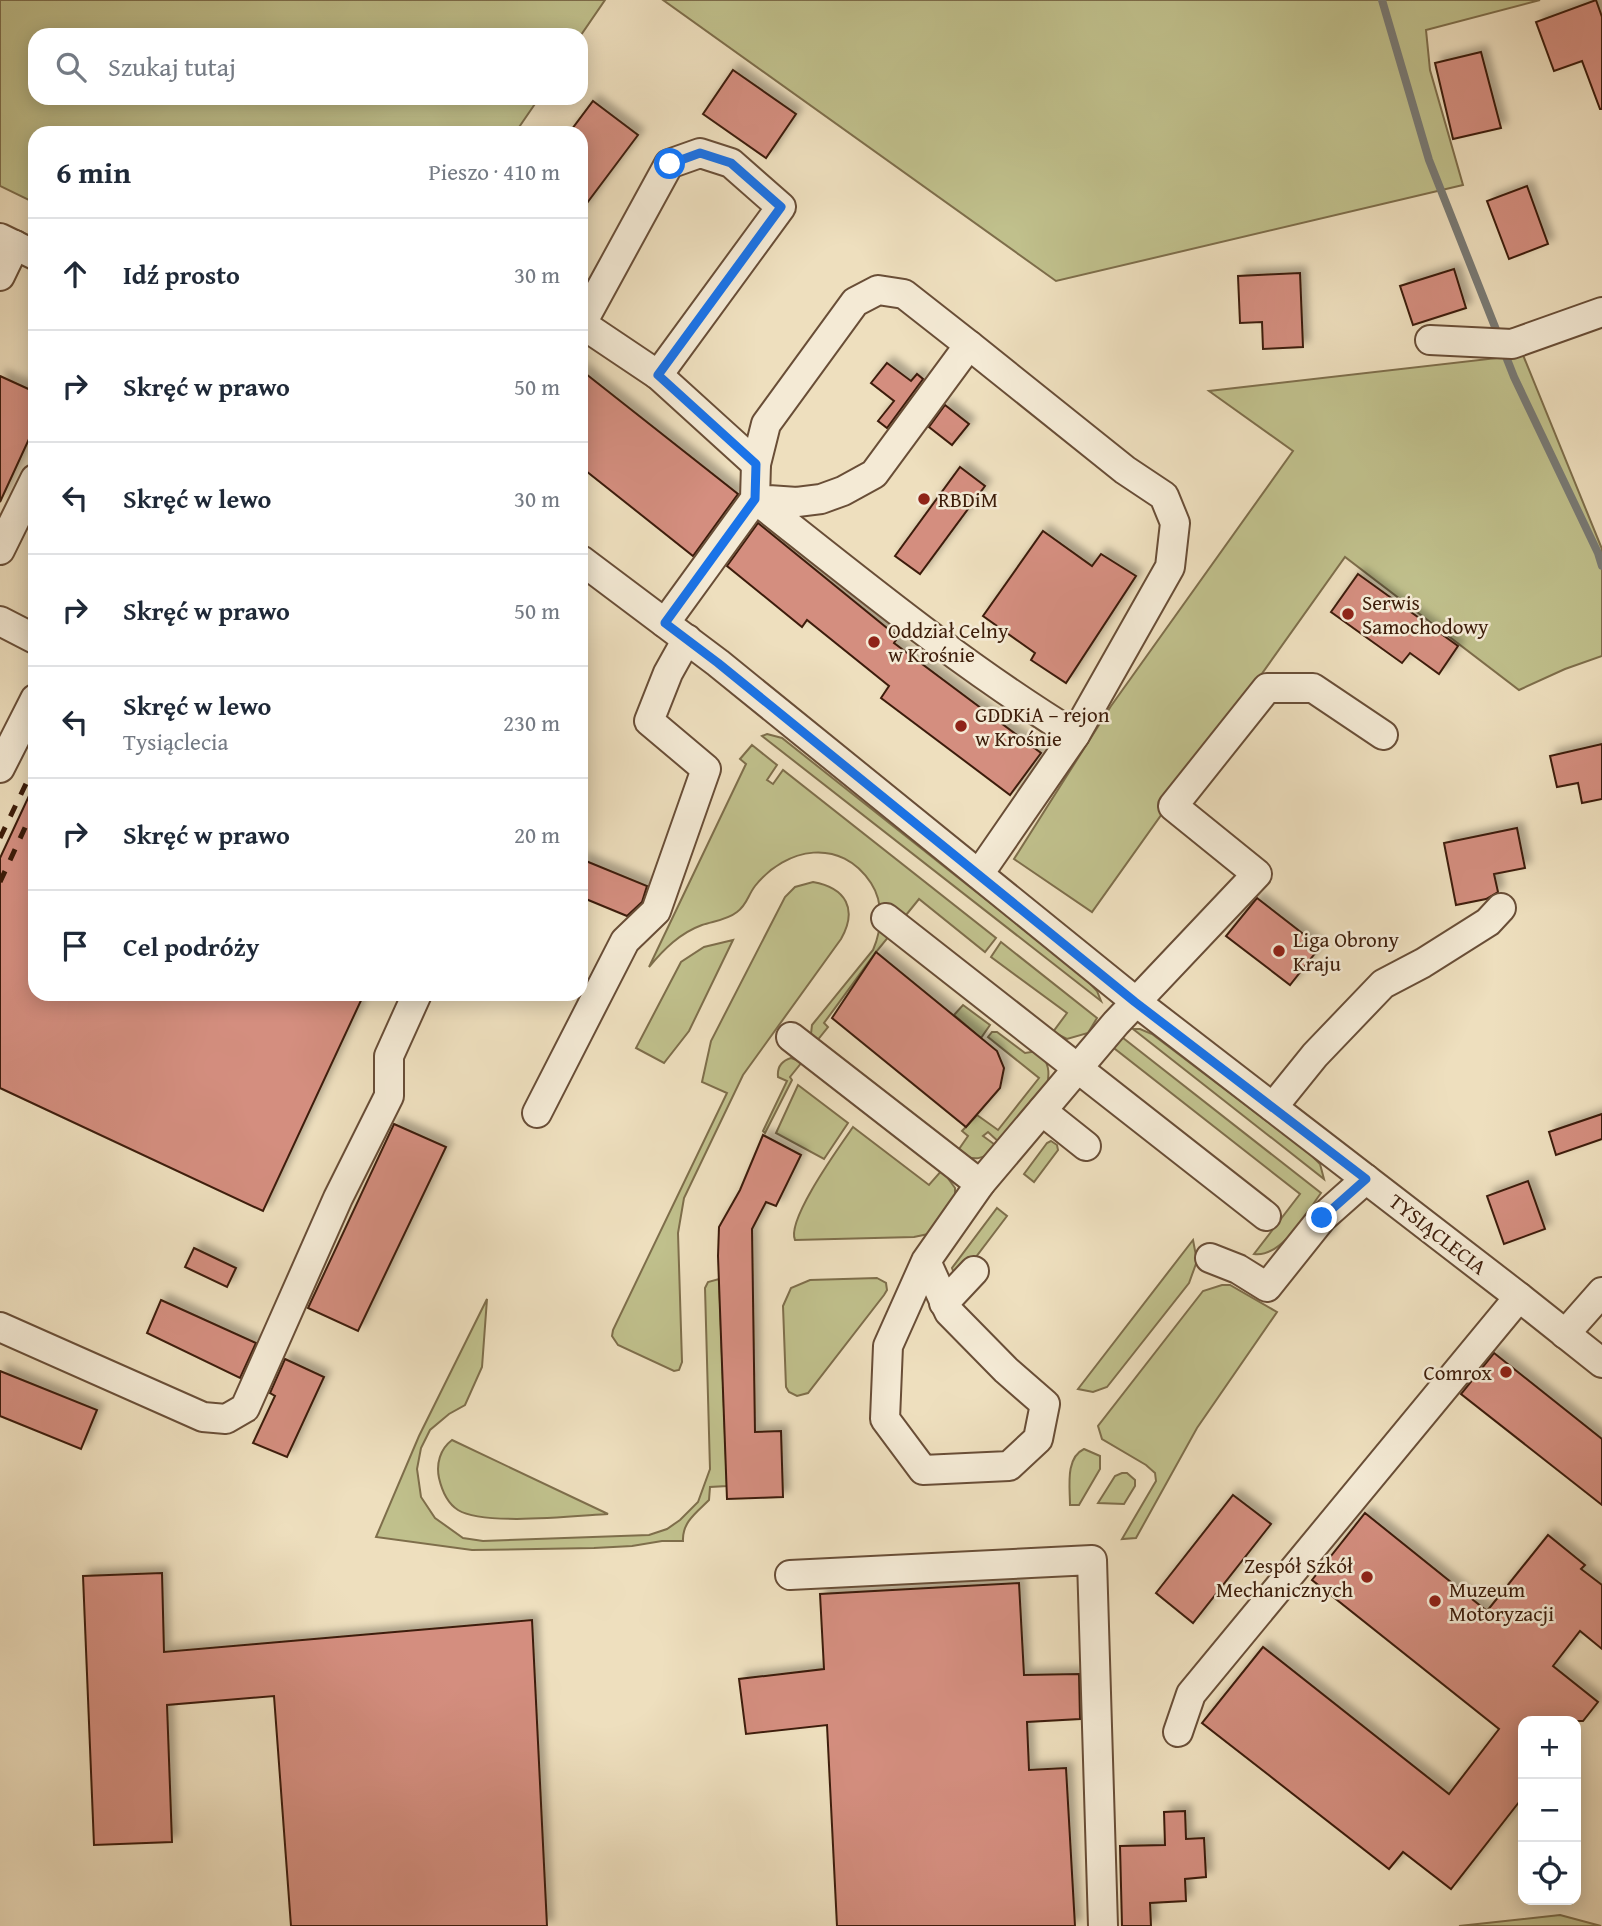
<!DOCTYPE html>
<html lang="pl">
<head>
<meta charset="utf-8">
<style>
  :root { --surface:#fff; --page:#f6f6f7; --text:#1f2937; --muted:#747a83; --line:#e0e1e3 }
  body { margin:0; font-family:"Gentium Book Plus",serif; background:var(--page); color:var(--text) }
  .controls { position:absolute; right:21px; bottom:21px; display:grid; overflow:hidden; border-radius:14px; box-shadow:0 4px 18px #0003 }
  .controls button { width:63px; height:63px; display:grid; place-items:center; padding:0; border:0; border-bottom:2px solid var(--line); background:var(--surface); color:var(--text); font:35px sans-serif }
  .stop { position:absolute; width:21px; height:21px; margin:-16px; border:5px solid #1a73e8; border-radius:50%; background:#fff }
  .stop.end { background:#1a73e8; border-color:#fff; box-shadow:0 2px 7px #0008 }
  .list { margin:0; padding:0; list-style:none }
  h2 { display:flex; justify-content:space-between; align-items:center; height:91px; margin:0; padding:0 28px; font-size:30px }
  h2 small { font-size:23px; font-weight:400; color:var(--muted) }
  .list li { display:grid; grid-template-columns:46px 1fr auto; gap:21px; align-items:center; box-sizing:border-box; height:112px; padding:0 28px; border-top:2px solid var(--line) }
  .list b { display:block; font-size:26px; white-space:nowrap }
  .list p { margin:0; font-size:23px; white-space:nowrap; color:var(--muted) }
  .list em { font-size:23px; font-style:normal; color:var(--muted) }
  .icon { flex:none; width:38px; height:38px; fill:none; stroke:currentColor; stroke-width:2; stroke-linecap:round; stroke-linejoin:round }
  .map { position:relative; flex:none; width:1602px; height:1926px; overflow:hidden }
  .search { position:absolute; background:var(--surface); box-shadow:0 4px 18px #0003; left:28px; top:28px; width:560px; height:77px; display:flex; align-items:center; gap:18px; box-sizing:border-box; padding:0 24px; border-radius:21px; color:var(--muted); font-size:26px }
  .panel { position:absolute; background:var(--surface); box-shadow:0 4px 18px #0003; left:28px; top:126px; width:560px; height:875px; border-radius:21px }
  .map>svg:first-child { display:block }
  .green { fill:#c0c08c; stroke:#7e6e4b; stroke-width:2 }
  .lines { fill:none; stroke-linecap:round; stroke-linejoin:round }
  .stream { stroke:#797b76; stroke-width:8 }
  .building { fill:#d48e7f; stroke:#3d1d0a; stroke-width:2; filter:url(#shadow) }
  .minor-casing { stroke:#694e37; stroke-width:32 }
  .minor { stroke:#f4ead5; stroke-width:28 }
  .rail { stroke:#3d1d0a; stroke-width:5; stroke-dasharray:12 12; stroke-linecap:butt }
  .route { stroke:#1a73e8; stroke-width:9 }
  .poi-dot { fill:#8f2418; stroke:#f4ead5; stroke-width:2.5 }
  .labels { text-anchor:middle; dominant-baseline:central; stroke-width:5; stroke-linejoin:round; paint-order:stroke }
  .poi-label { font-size:21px; fill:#3d1d0a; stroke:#f4ead5; text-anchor:start }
  .street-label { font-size:21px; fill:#3d1d0a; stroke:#f4ead5 }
</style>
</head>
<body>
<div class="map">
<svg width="1602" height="1926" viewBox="0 0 1602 1926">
  <defs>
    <filter id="shadow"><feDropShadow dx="6" dy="-6" stdDeviation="3.5" flood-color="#0004"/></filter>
  </defs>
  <rect width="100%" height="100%" fill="#eedfbe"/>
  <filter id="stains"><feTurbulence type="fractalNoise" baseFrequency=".00286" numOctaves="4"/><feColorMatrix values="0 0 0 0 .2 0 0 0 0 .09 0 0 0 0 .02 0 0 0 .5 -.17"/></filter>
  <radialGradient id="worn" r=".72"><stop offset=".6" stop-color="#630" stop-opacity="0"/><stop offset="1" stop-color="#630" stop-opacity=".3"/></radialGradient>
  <!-- green -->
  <g class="green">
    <path d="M0 0H605L581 35H35V98H539L515 133H35V203L0 186Z"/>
    <path d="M663 0H1540L1426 30 1430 70 1463 185 1056 281Z"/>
    <path d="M1523 355 1602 549V656L1565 669 1519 690 1345 557 1092 912 1014 859 1111 706 1293 451 1209 391Z"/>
    <path d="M767 734 782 738 1086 979 1097 991 1101 1001 762 736Z"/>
    <path d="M752 745 777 765 767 780 773 784 783 770 996 938 985 952 919 899 876 952 824 1023 828 1027 816 1042 811 1034 812 1025 873 950C882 929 884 903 871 883 841 837 786 847 755 886 748 895 747 905 737 912 727 920 714 921 702 925 680 933 664 949 649 967L745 766 746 764 740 759Z"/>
    <path d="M813 882C846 888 858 909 841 939L743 1075 684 1198 678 1233 682 1362 679 1370 674 1371 618 1345 612 1336 613 1330 727 1093 702 1082 711 1041 785 897 795 887Z"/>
    <path d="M733 940 689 1031 664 1063 636 1048 681 962 704 947Z"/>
    <path d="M1001 942 1097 1018 1088 1033 1067 1039 1053 1032 1067 1013 991 957Z"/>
    <path d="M963 1005 990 1025 981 1038 954 1015Z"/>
    <path d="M1133 1029H1140L1152 1034 1309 1153 1320 1164 1324 1179Z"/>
    <path d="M992 1032H997L1025 1053 1038 1051C1049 1062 1050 1072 1047 1086L1001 1144 988 1132 983 1136 998 1147C983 1160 974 1162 957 1152L968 1136 962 1131 977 1115 998 1130 1039 1078 988 1037Z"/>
    <path d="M1118 1034 1321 1193C1306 1213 1282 1258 1254 1254L1300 1194 1110 1045Z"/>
    <path d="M791 1058 802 1062 790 1077 792 1080 765 1133 763 1131 787 1081 778 1077C777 1067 781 1061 791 1058Z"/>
    <path d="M798 1085 848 1123 824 1159 776 1133Z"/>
    <path d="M853 1127 929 1185 942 1170 955 1188V1199L928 1234 914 1237 795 1240C786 1220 840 1146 853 1127Z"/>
    <path d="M1051 1141 1057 1145 1058 1150 1034 1182 1024 1174 1047 1143Z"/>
    <path d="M997 1208 1007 1216 957 1282 952 1268Z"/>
    <path d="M1193 1240 1197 1261 1189 1283 1107 1387 1093 1392 1078 1389Z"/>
    <path d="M877 1278 886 1283 887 1290 884 1295 808 1393 797 1396 789 1392 786 1387 783 1306 791 1288 810 1280Z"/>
    <path d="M719 1279 727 1486 710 1487 709 1500C697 1512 682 1522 683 1541H662L632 1546 594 1548 472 1550 376 1537 419 1436 487 1299 482 1367 465 1405 449 1414 430 1430 421 1448 417 1469 421 1497 435 1518 463 1538 483 1541 649 1535 667 1529 680 1520 698 1502 710 1469 705 1288 708 1282Z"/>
    <path d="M1222 1285H1230L1277 1312 1197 1428 1136 1538 1122 1539 1156 1481 1155 1473 1146 1465 1102 1439 1098 1426 1203 1291Z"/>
    <path d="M452 1440 608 1514C574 1516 484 1526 458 1510 447 1503 442 1491 439 1478 436 1464 440 1449 452 1440Z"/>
    <path d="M1084 1449 1100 1456V1469L1079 1505H1070C1070 1487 1065 1458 1084 1449Z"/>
    <path d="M1122 1473H1127L1135 1480V1486L1124 1504 1098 1503 1115 1476Z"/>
    <path d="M1560 1915 1601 1926H1459Z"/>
  </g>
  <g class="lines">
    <!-- stream -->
    <g class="stream">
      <path d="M1382 0 1429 160 1499 337"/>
      <path d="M1503 349 1514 377 1598 553 1602 566"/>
    </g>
  </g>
  <!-- building -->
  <g class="building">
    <path d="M1596 0 1602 17V109H1600L1582 61 1554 71 1536 22Z"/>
    <path d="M1481 52 1501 128 1453 139 1435 63Z"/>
    <path d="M733 70 796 114 766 158 703 114Z"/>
    <path d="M593 101 638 135 581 211V133H569Z"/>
    <path d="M1527 186 1548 244 1509 259 1487 201Z"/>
    <path d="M1454 269 1466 308 1413 325 1400 286Z"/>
    <path d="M1300 273 1303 347 1263 349 1262 322 1240 323 1238 276Z"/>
    <path d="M887 363 911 381 917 374 923 379 887 428 878 421 894 401 871 383Z"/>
    <path d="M581 370 738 494 693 556 581 467Z"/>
    <path d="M0 376 35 392V426L0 502Z"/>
    <path d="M945 405 969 424 952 445 929 427Z"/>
    <path d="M960 467 985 486 920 574 895 556Z"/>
    <path d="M758 523 898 637 894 643 1041 753 1010 795 881 698 889 686 807 620 802 627 727 566Z"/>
    <path d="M1043 531 1092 566 1101 554 1136 576 1066 683 1031 660 1035 653 983 616Z"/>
    <path d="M1358 574 1458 646 1439 674 1410 653 1402 663 1331 612Z"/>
    <path d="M1602 744V799L1582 803 1578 783 1557 787 1550 756Z"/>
    <path d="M35 783V994H364L263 1211 0 1088V858Z"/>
    <path d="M1517 828 1525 868 1494 874 1498 892 1486 899 1456 905 1444 843Z"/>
    <path d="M581 859 647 886 642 902 627 916 581 897Z"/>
    <path d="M1257 898 1320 947 1290 985 1226 936Z"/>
    <path d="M876 952 997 1051 1004 1068 1000 1088 966 1127 832 1018Z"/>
    <path d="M1602 1114V1139L1556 1155 1549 1132Z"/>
    <path d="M394 1124 446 1147 358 1331 308 1308Z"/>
    <path d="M763 1135 801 1155 776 1206 766 1202 752 1229 755 1432 781 1431 783 1497 727 1499 718 1256 719 1227 740 1190Z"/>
    <path d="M1528 1181 1545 1229 1504 1244 1487 1196Z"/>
    <path d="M194 1248 236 1268 227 1287 185 1267Z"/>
    <path d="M161 1300 256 1343 240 1378 147 1333Z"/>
    <path d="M1494 1353 1602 1439V1505L1461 1394Z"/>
    <path d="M285 1359 324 1377 287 1457 253 1443 275 1396 270 1393Z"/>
    <path d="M0 1371 97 1410 81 1449 0 1416Z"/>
    <path d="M1233 1495 1271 1524 1193 1623 1156 1593Z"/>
    <path d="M1365 1513 1487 1611 1548 1535 1585 1565 1581 1569 1602 1585V1649L1580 1631 1553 1666 1598 1702 1583 1721H1523V1797L1451 1889 1403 1852 1389 1869 1202 1723 1263 1647 1449 1794 1499 1729 1312 1580Z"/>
    <path d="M162 1573 164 1652 532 1620 547 1926H291L274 1696 167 1705 172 1842 94 1845 83 1576Z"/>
    <path d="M1019 1583 1024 1675 1079 1674 1080 1719 1027 1722 1029 1770 1066 1768 1075 1926H837L827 1725 746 1734 739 1679 824 1669 820 1594Z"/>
    <path d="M1185 1811 1186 1839 1204 1838 1206 1877 1185 1879 1186 1901 1150 1903 1151 1926H1122L1120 1846 1165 1845 1164 1812Z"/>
  </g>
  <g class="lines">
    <!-- minor casing -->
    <g class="minor-casing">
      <g id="minor">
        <path d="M0 238 35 255"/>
        <path d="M0 276 15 245"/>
        <path d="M582 324 658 375 756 464"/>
        <path d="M581 325 669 164 700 153 731 163 781 207 658 375"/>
        <path d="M1430 340 1512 344 1602 312"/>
        <path d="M969 345 1125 470 1164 496 1175 523 1170 567 1075 735 979 874"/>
        <path d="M755 499C859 581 962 666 1075 735"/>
        <path d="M0 550 35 479"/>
        <path d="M581 560 718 663 1135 1001 1519 1297 1602 1363"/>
        <path d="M0 621 35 639"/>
        <path d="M665 623 755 499 756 464 766 424 855 302 878 290 904 294 969 345 874 474 843 491 821 499 797 502 755 499"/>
        <path d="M0 768 35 699"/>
        <path d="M886 918 1266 1216"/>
        <path d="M791 1037 980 1184"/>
        <path d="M1273 1107 1315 1055 1383 984 1423 963 1488 922 1501 908"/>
        <path d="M1042 1111 1086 1146"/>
        <path d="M537 1113 625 941 656 911 706 769 649 721 668 673 687 639"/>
        <path d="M1210 1258 1238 1269 1267 1287 1322 1218 1366 1179"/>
        <path d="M926 1261 949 1312 1006 1370 1045 1404 1038 1439 1009 1466 923 1470 885 1419 888 1346 926 1261 980 1184 1116 1023 1257 874 1173 806 1267 688H1313L1383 735"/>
        <path d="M944 1303 974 1271"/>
        <path d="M0 1327 203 1417 226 1419 245 1408 338 1198 389 1096V1056L417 994"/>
        <path d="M1565 1334 1602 1292"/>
        <path d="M790 1575 1092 1560 1103 1926"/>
        <path d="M1178 1732 1191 1694 1519 1297"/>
      </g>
    </g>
    <!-- minor -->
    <use href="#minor" class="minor"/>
    <!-- rail -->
    <g class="rail">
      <path d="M0 838 35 765"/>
      <path d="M0 882 35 806"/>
    </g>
  </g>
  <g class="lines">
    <!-- route -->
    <path class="route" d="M670 164 700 153 731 163 781 207 658 375 756 464 755 499 665 623 718 663 1135 1002 1366 1179 1322 1218"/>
  </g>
  <!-- markers -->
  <g class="poi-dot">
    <circle cx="924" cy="499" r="7"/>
    <circle cx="1348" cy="614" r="7"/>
    <circle cx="874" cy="642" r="7"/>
    <circle cx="961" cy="726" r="7"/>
    <circle cx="1279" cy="951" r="7"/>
    <circle cx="1506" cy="1372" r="7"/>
    <circle cx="1367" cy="1577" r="7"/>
    <circle cx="1435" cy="1601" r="7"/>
  </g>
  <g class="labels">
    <!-- poi labels -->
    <g class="poi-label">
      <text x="938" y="499">RBDiM</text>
      <text x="1362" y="602">Serwis<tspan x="1362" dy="24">Samochodowy</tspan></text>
      <text x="888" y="630">Oddział Celny<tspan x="888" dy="24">w Krośnie</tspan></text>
      <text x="975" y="714">GDDKiA – rejon<tspan x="975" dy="24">w Krośnie</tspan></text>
      <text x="1293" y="939">Liga Obrony<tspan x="1293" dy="24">Kraju</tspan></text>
      <text x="1492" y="1372" text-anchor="end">Comrox</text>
      <text x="1353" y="1565" text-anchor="end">Zespół Szkół<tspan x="1353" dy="24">Mechanicznych</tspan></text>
      <text x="1449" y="1589">Muzeum<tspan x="1449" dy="24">Motoryzacji</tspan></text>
    </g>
    <!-- street labels -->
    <g class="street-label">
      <text transform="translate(1438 1234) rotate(38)">TYSIĄCLECIA</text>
    </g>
  </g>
  <rect width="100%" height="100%" filter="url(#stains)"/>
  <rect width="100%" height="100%" fill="url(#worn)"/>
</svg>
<div class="controls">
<button>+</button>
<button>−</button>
<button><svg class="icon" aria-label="locate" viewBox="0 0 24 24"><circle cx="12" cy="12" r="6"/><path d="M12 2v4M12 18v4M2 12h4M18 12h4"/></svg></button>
</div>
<div class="stop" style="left:670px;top:164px"></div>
<div class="stop end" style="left:1322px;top:1218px"></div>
<div class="search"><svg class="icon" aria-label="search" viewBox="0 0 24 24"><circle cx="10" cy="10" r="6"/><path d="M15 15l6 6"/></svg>Szukaj tutaj</div>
<section class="panel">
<h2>6 min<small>Pieszo · 410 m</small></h2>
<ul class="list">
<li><svg class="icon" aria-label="ahead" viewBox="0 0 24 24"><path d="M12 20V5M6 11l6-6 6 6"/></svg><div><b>Idź prosto</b></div><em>30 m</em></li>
<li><svg class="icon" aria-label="right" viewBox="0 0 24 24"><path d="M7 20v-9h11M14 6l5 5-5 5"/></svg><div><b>Skręć w prawo</b></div><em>50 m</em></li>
<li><svg class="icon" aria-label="left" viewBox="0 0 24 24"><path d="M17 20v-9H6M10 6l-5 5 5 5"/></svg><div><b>Skręć w lewo</b></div><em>30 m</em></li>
<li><svg class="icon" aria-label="right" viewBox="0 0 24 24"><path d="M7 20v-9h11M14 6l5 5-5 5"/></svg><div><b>Skręć w prawo</b></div><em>50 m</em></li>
<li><svg class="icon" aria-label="left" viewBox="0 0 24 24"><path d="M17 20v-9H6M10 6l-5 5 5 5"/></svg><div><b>Skręć w lewo</b><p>Tysiąclecia</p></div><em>230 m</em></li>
<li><svg class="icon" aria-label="right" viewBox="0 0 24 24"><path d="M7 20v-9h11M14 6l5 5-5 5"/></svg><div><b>Skręć w prawo</b></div><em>20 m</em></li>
<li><svg class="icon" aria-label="arrive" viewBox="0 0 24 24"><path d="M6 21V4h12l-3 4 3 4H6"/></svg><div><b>Cel podróży</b></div></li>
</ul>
</section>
</div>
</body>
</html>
